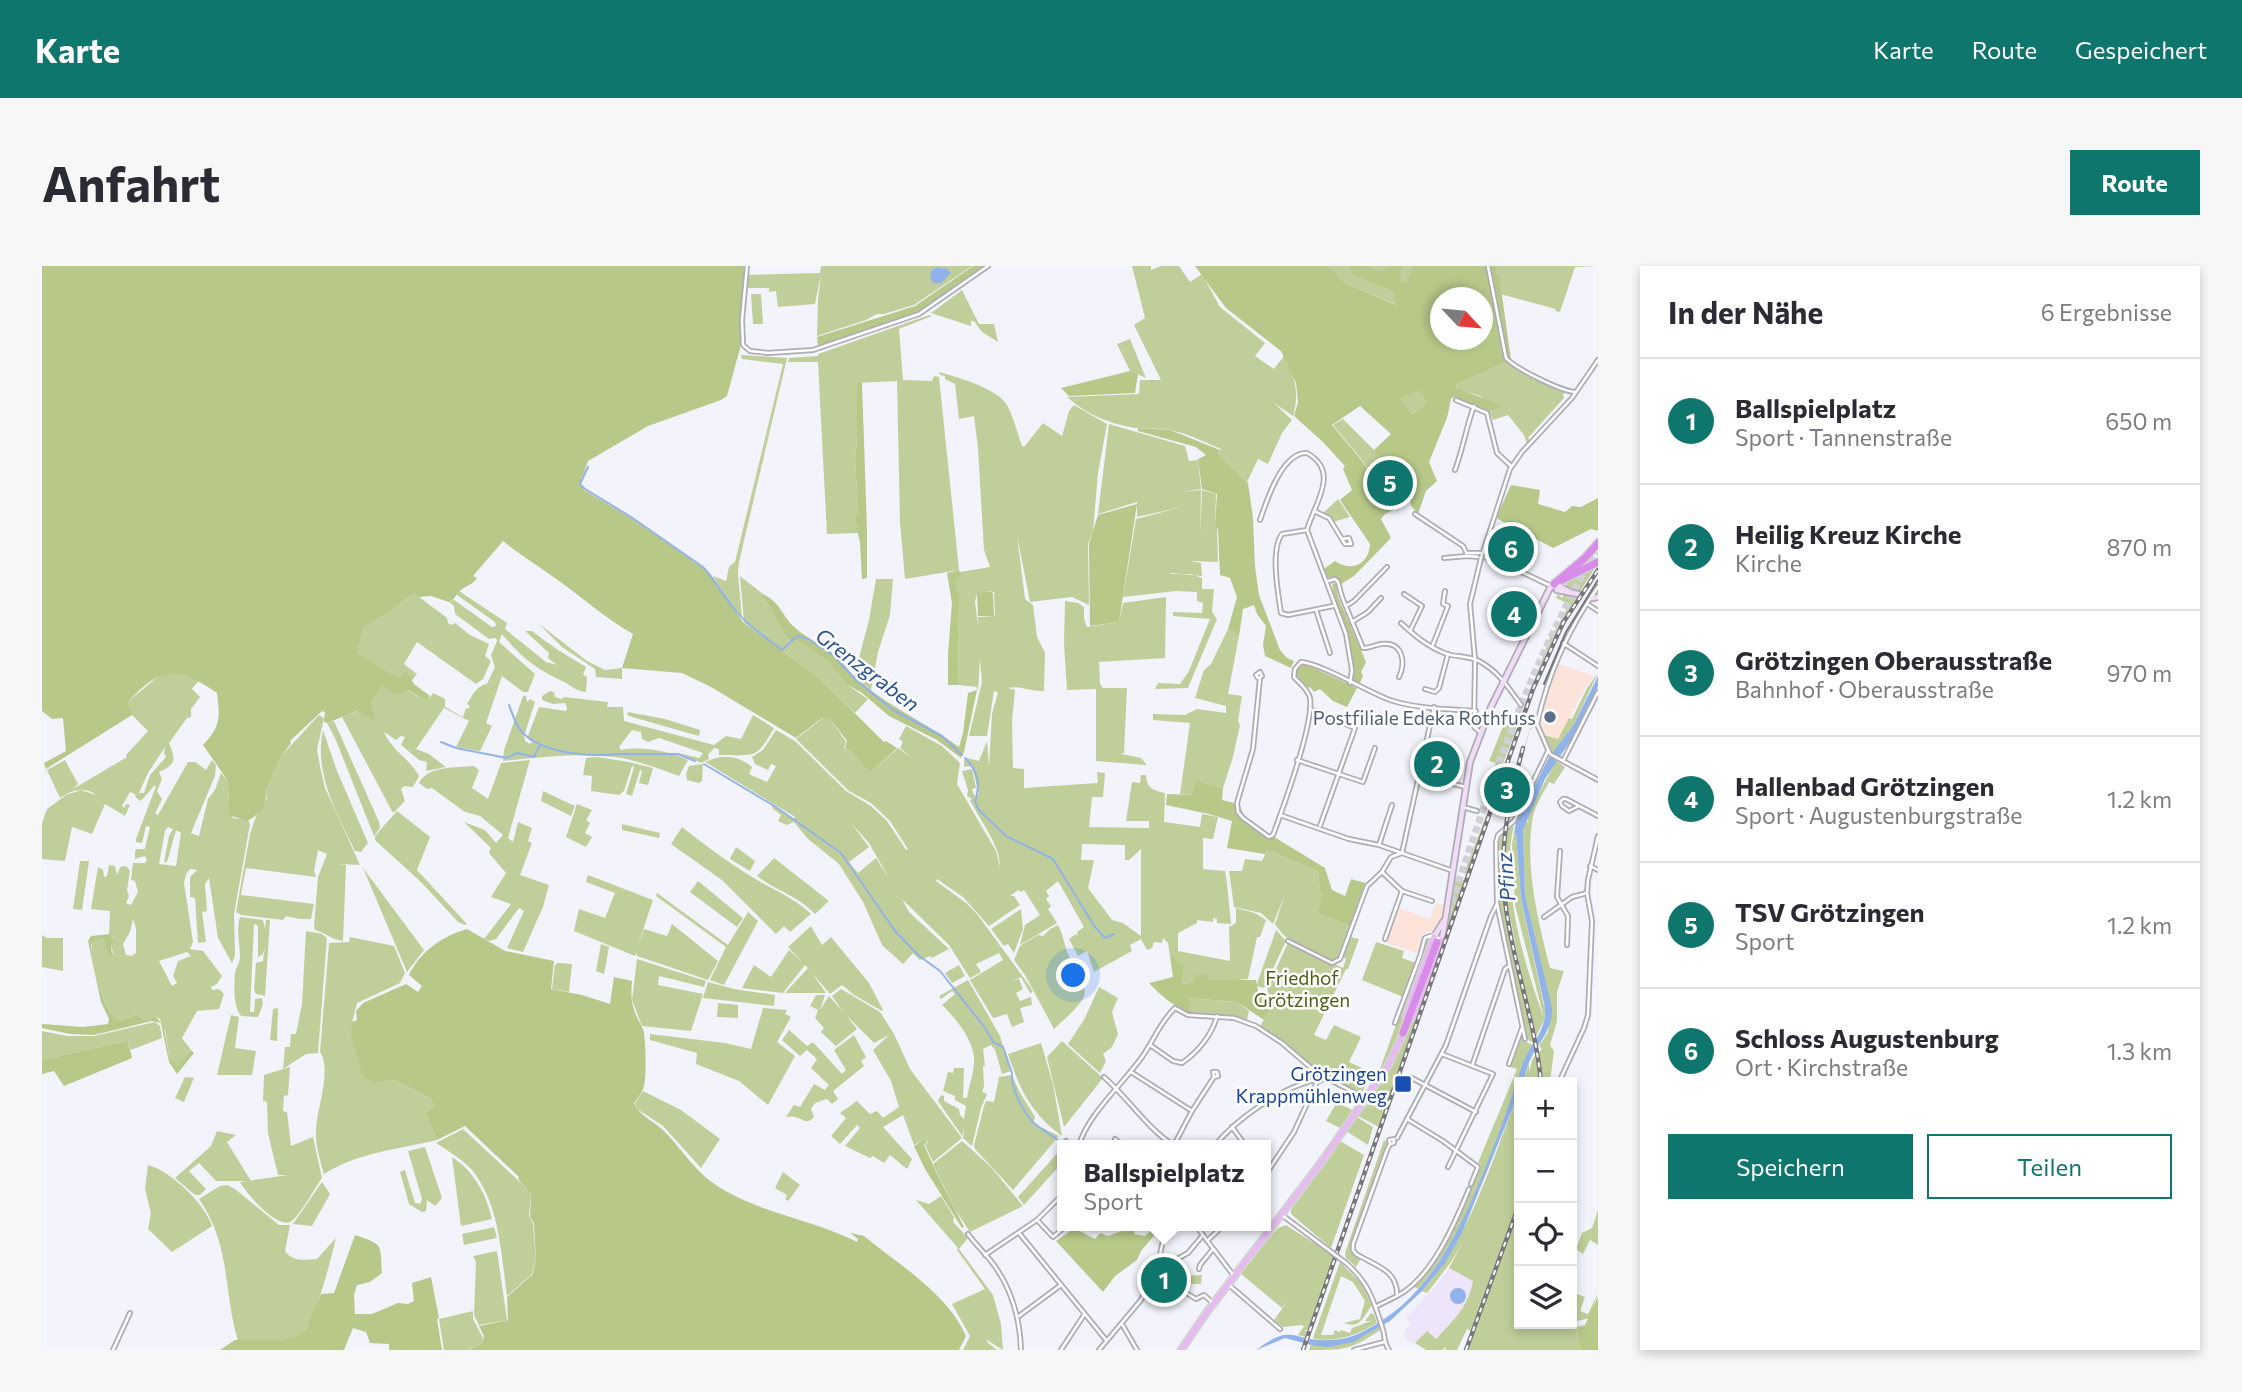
<!DOCTYPE html>
<html lang="de">
<head>
<meta charset="utf-8">
<style>
  :root { --surface:#fff; --page:#f7f7f7; --text:#2b2b33; --muted:#7c7c81; --line:#e1e1e2; --accent:#0f766e }
  body { margin:0; font-family:Commissioner,sans-serif; background:var(--page); color:var(--text) }
  .controls { position:absolute; right:21px; bottom:21px; display:grid; overflow:hidden; border-radius:0px; box-shadow:0 4px 10px #0003 }
  .controls button { width:63px; height:63px; display:grid; place-items:center; padding:0; border:0; border-bottom:2px solid var(--line); background:var(--surface); color:var(--text); font:35px sans-serif }
  .compass { position:absolute; left:1388px; top:21px; width:63px; height:63px; border-radius:50%; background:var(--surface); box-shadow:0 4px 10px #0003; rotate:116deg }
  .you { position:absolute; left:1032px; top:710px; width:24px; height:24px; margin:-18px; border:5px solid #fff; border-radius:50%; background:#1a73e8; box-shadow:0 0 0 10px #1a73e833 }
  .badge { display:grid; place-items:center; width:46px; height:46px; border-radius:50%; background:var(--accent); color:#fff; font-size:23px; font-weight:700 }
  .pin { position:absolute; translate:-50% -50%; border:4px solid #fff; box-shadow:0 2px 7px #0006 }
  .popup { position:absolute; left:1015px; top:874px; width:214px; height:91px; box-sizing:border-box; display:grid; place-content:center; border-radius:0px; background:var(--surface); filter:drop-shadow(0 2px 5px #0005); font-size:23px; white-space:nowrap; color:var(--muted) }
  .popup b { font-size:26px; color:var(--text) }
  .popup::after { content:''; position:absolute; left:50%; top:100%; margin-left:-14px; border:14px solid transparent; border-top-color:var(--surface) }
  .list { margin:0; padding:0; list-style:none }
  h2 { display:flex; justify-content:space-between; align-items:center; height:91px; margin:0; padding:0 28px; font-size:30px }
  h2 small { font-size:23px; font-weight:400; color:var(--muted) }
  .list li { display:grid; grid-template-columns:46px 1fr auto; gap:21px; align-items:center; box-sizing:border-box; height:126px; padding:0 28px; border-top:2px solid var(--line) }
  .list b { display:block; font-size:26px; white-space:nowrap }
  .list p { margin:0; font-size:23px; white-space:nowrap; color:var(--muted) }
  .list em { font-size:23px; font-style:normal; color:var(--muted) }
  .actions { display:flex; gap:14px; padding:21px 28px }
  .actions a { flex:1; padding:16px 0; border:2px solid var(--accent); border-radius:0px; text-align:center; font-size:24px; color:var(--accent) }
  .actions .main { background:var(--accent); color:#fff }
  .icon { flex:none; width:38px; height:38px; fill:none; stroke:currentColor; stroke-width:2; stroke-linecap:round; stroke-linejoin:round }
  .map { position:relative; flex:none; width:1556px; height:1084px; overflow:hidden; border-radius:0px }
  header { display:flex; align-items:center; gap:42px; box-sizing:border-box; height:98px; padding:0 35px; background:var(--accent); color:#fff }
  header strong { font-size:33px }
  nav { display:flex; gap:38px; margin-inline-start:auto; font-size:24px }
  .intro { display:flex; align-items:center; justify-content:space-between; box-sizing:border-box; height:168px; padding:0 42px }
  h1 { margin:0; font-size:49px }
  .button { padding:18px 32px; border-radius:0px; background:var(--accent); color:#fff; font-size:24px; font-weight:700 }
  main { display:flex; gap:42px; padding:0 42px }
  aside { flex:1; background:var(--surface); border-radius:0px; box-shadow:0 4px 10px #0003 }
  .map>svg:first-child { display:block }
  .commercial { fill:#fce4da }
  .industrial { fill:#efe5fa }
  .green { fill:#c0cf9a; fill-rule:evenodd }
  .forest { fill:#b7c889; fill-rule:evenodd }
  .water { fill:#91b3e9 }
  .lines { fill:none; stroke-linecap:round; stroke-linejoin:round }
  .stream { stroke:#91b3e9; stroke-width:2 }
  .highway-tunnel { stroke:#d0d0d7; stroke-width:7; stroke-dasharray:7 3.5; stroke-linecap:butt }
  .street-casing { stroke:#aeadb5; stroke-width:6 }
  .secondary-casing { stroke:#aeadb5; stroke-width:8 }
  .primary-casing { stroke:#d3d3d4; stroke-width:9 }
  .highway-casing { stroke:#d3d3d4; stroke-width:10 }
  .street { stroke:#fff; stroke-width:2.5 }
  .secondary { stroke:#f3dcf8; stroke-width:4.5 }
  .primary { stroke:#e7baf2; stroke-width:5 }
  .highway { stroke:#d78ce9; stroke-width:7 }
  .tram { stroke:#76767b; stroke-width:2 }
  .rail-casing { stroke:#76767b; stroke-width:4.5 }
  .rail { stroke:#fff; stroke-width:2; stroke-dasharray:5; stroke-linecap:butt }
  .street-bridge-casing { stroke:#aeadb5; stroke-width:6; stroke-linecap:butt }
  .street-bridge { stroke:#fff; stroke-width:2.5 }
  .service-dot { fill:#5c6f8a; stroke:#fff; stroke-width:2.5 }
  .transit-dot { fill:#1a4fb4; stroke:#fff; stroke-width:2.5 }
  .labels { text-anchor:middle; dominant-baseline:central; stroke-width:5; stroke-linejoin:round; paint-order:stroke }
  .service-label { font-size:19px; fill:#4e5e75; stroke:#fff; text-anchor:end }
  .park-label { font-size:19px; fill:#4e5c18; stroke:#fff }
  .transit-label { font-size:19px; fill:#164399; stroke:#fff; text-anchor:end }
  .water-label { font-size:21px; font-style:italic; fill:#295394; stroke:#fff }
</style>
</head>
<body>
<header>
<strong>Karte</strong>
<nav><a>Karte</a><a>Route</a><a>Gespeichert</a></nav>
</header>
<div class="intro"><h1>Anfahrt</h1><a class="button">Route</a></div>
<main>
<div class="map">
<svg width="1556" height="1084" viewBox="0 0 1556 1084">
  <rect width="100%" height="100%" fill="#f3f3fb"/>
  <!-- commercial -->
  <g class="commercial">
    <path d="M1516 398 1552 410 1543 422 1516 474 1502 469 1497 456Z"/>
    <path d="M1397 637 1402 639 1398 658 1391 667 1386 665 1380 669 1378 688 1344 677 1356 642 1388 653 1392 641Z"/>
  </g>
  <!-- industrial -->
  <path class="industrial" d="M1407 1002 1431 1015 1428 1032 1411 1056 1394 1073 1368 1077 1362 1071 1364 1062 1369 1058 1364 1051 1394 1020Z"/>
  <!-- green -->
  <g class="green">
    <path d="M779 0H930L872 39 842 48H835L824 54 775 70 776 34 779 8 773 38 736 41 734 25 727 26V22H704L705 9 778 7Z"/>
    <path d="M1090 0H1109V4L1119 0H1137L1148 16 1160 8 1178 41 1223 77 1213 90 1232 103 1242 90C1253 111 1258 127 1251 150L1232 137 1250 154 1240 167 1226 198 1216 193 1205 216 1176 188 1179 183C1162 176 1145 167 1127 164 1117 162 1105 163 1094 162 1070 159 1043 148 1025 131L1097 128 1098 114H1119L1092 59 1103 52Z"/>
    <path d="M1287 0H1377L1368 22 1315 10 1352 26 1355 39 1303 17Z"/>
    <path d="M1456 0H1556L1533 1 1518 46 1513 45 1514 43 1458 28 1457 9 1454 7Z"/>
    <path d="M920 24 937 58H952L956 76 940 66 932 55H929V60L889 47Z"/>
    <path d="M709 28H719L721 58H711Z"/>
    <path d="M887 49 890 50 857 63 861 114 890 115 892 110 897 111 917 304 863 313 858 256 855 115 815 117V175L813 195 816 242 813 253 816 267 785 268 776 96H746L747 92 776 90V88Z"/>
    <path d="M1088 73 1104 112 1088 105 1075 78Z"/>
    <path d="M699 89 745 92 697 296 696 307 700 351 689 339 671 310 684 315 687 301 693 296 741 98 700 93Z"/>
    <path d="M1469 94 1523 126 1521 129 1522 132 1486 172 1488 175 1485 178 1482 169 1466 149 1451 154 1447 145 1456 143 1438 130 1414 123 1415 118Z"/>
    <path d="M897 106C915 111 955 122 965 139 972 152 975 167 980 180L982 181 1001 157 1020 170 1027 145 1032 139 1065 158 1056 207 1051 265 1046 278 1047 339 1030 331 988 336 975 269 983 333 991 339 995 371 1003 387 1002 425C989 426 976 419 966 422L973 424 970 455 971 502 982 503V522L1056 517 1055 506 1063 507 1061 531H1050L1047 561 1107 562V555H1084L1090 516 1098 517 1099 509H1104C1105 523 1111 524 1123 527L1122 556 1158 561 1160 548 1176 551 1171 573 1161 572V603L1183 605 1185 616 1182 615 1185 617 1189 658 1175 657V653L1171 652V656L1155 654V657L1136 667V685L1188 695 1187 661 1194 657V642L1213 647 1224 654 1218 671H1215L1206 713 1195 714V708L1193 714H1165L1154 709V716L1139 718 1137 697 1132 690H1128L1126 677 1121 672 1120 677 1112 676 1110 682 1105 684 1099 673 1088 679 1090 685 1052 706 1045 685 1036 690 1027 673 1034 668 1036 670 1035 666 1042 661 1016 615 1004 625 1007 630 1004 633 1009 640 1006 643 1015 657 978 679 983 659 998 649 982 624 979 626 976 624 968 630H972L978 639 947 660 921 631 895 613 894 615 924 637 935 648 987 719 991 726 988 727 979 711 970 715 977 713 981 723 974 727 978 735 989 731 990 739 978 742 982 756 970 761 965 748 951 752 928 714 961 694 957 687 934 698 939 706 928 712 907 679 860 633 867 646 907 683 890 692 888 690 878 694 871 687 861 698 840 679 821 636 797 598 766 573 752 556 745 559 736 555 739 549 730 542V539L751 553 753 551 663 496C681 488 695 489 710 501L707 508 725 516 734 500 729 498 726 504 713 498 710 491 721 484 734 464 753 475 804 525 829 540 845 555 864 584 866 583 848 555 829 537 807 525 754 473 781 452 789 454 804 476 802 482 810 487 828 507 856 482 870 492 858 482 861 476 857 473 864 460 900 480 918 497 915 518 954 585 958 601C958 578 938 555 928 534L930 533 925 530 926 524 920 505 930 503 934 522 930 523 933 531 937 528 930 500 922 501V495L925 492 937 495 945 475 947 500 950 448 956 426 952 425 945 470H927L940 416 938 393 936 425 935 421 916 419 917 331 919 328 912 323 914 312 918 306 948 301 942 284 936 182 932 150 917 153 913 118 903 113V110L898 109ZM947 325 952 326 953 350 936 351V359L933 336 935 327ZM809 557 827 577 848 614 834 592 816 607 807 596 827 581ZM1040 578 1083 579V594H1087L1099 583V670L1081 657 1070 654 1046 622 1052 594H1039Z"/>
    <path d="M1377 123 1384 135 1378 143 1368 148 1359 133Z"/>
    <path d="M1301 153C1316 169 1365 212 1368 232L1352 240 1320 194 1291 159Z"/>
    <path d="M1067 158 1143 180 1147 195 1156 194 1159 223 1140 226 1159 224 1158 269 1160 224 1174 228 1173 260 1175 262 1176 296 1148 295 1159 297 1160 310 1129 307 1123 313 1128 308H1149L1160 312V323H1172L1170 346 1175 353 1146 422 1113 423 1116 417 1138 418 1147 405 1168 353 1131 350V346L1160 347 1161 337 1155 335V326L1134 325 1081 331 1094 253 1140 241 1095 251V236L1056 248Z"/>
    <path d="M1296 233 1308 251 1291 256 1280 248Z"/>
    <path d="M1555 299 1537 327 1526 323 1523 315Z"/>
    <path d="M698 310 721 328 720 332 727 339 736 359 748 376 754 374 785 395 804 418 826 433 813 447 775 410 702 356Z"/>
    <path d="M834 313H851L848 349 836 386 829 424 812 411 827 354Z"/>
    <path d="M417 325 465 357 463 363 504 396 515 399 506 392 507 387 483 365H490C509 380 524 389 544 401L541 409 545 411 544 426C533 425 529 419 520 415 491 401 480 392 460 368L457 376 493 408 486 426H481L460 410 444 457 450 460 438 485 414 481 427 455 402 442 374 483 387 488 404 501 384 505 385 496 377 494 359 479 363 471 359 470 354 474 342 466C350 485 368 493 377 510L371 521 362 520 359 523 363 535 351 547 300 451 316 445 333 451 329 436 341 420 366 424 385 436 391 427 403 433V441L421 451 424 442 426 443 428 440 425 438C430 430 435 419 445 418L453 401 449 389 455 375 454 372 447 373 413 348 412 340 407 336 412 334 450 361 454 360 453 356 415 329Z"/>
    <path d="M372 327 405 352 406 357 409 359 413 357 428 369 447 378 443 390 449 395 441 413 434 418 375 376 362 398 375 408 372 412 363 405 357 414 315 387 322 361 347 346Z"/>
    <path d="M1516 328 1520 332 1522 328 1534 332 1514 366 1497 405 1452 528 1510 366 1513 365 1527 338 1514 332Z"/>
    <path d="M1124 331 1123 392 1057 396 1058 418 1061 422H1085L1082 487 1079 488 1099 492 1105 499 1054 495V423L1025 424 1022 378 1023 335 1036 337 1042 341V353L1045 361 1077 356 1081 337Z"/>
    <path d="M496 357 545 395 563 404 580 402V413L554 411 553 403 520 381Z"/>
    <path d="M1186 363 1197 370 1186 428 1200 430 1196 455 1198 459 1191 491 1181 522 1154 514 1149 529 1138 528 1148 457 1111 454V448L1143 449 1155 443 1184 447V440L1153 432 1162 404 1169 398Z"/>
    <path d="M133 407 157 414 150 423 158 431 149 443V451L145 452 127 477C134 493 134 499 117 506L120 513 115 525 120 533 113 548 116 549 146 496H153L164 504 170 494 174 499 173 510 149 567 157 570 166 533 173 524 179 507 186 515 187 542 191 552 206 554 208 558 192 648 193 690 190 697 176 672 167 612 163 618 165 645 160 646 164 676 156 677 153 632 148 631V611L155 604 148 603 144 608 142 617 151 676 148 683 161 685 180 710 175 718 169 721 170 724 177 723 182 728 177 743 155 745 140 772 149 784 135 801 128 794 123 764 120 762 118 753 114 751 103 754 95 749 77 754C61 746 47 692 50 676L60 672 64 676 65 687H71L69 679 71 671 67 668 68 645 49 643 56 601 61 604 62 611 65 610 67 599 73 600 75 609 78 601 84 600 88 605 85 624 87 630 84 637 89 639 96 626 93 615 89 614 91 597H103L105 594 103 590 93 593V585L95 583H103L108 561 104 560 100 577 94 576V573L114 520H112L99 535 94 532 93 528 88 526 80 540 82 542 84 538 88 539 83 550 63 538 50 568 30 561 23 595 0 593V557L5 543 24 529 39 524 54 529C42 519 28 525 18 532L5 504 23 494 36 518 31 523 85 491 84 489 106 465 90 449 84 437 118 409ZM123 481 122 487 124 491 108 509 102 527H97L106 507ZM126 561 131 563 127 570 122 596H125L134 564 139 567 134 600 117 598 123 565ZM91 653 94 662V687L90 690 84 689 81 678 88 666ZM145 686 149 690 136 695 131 710 135 717 130 720 117 695Z"/>
    <path d="M1556 407 1531 460 1511 487 1502 469 1516 473 1527 452 1530 453 1545 422Z"/>
    <path d="M508 425 512 426 513 431 520 433 522 431 566 436 565 441H581L582 455 672 479 684 470 699 473 711 449 732 462C713 496 712 488 677 489V483L672 482 666 489 667 493 659 497 637 487 657 492 661 487 617 472 606 476 600 473 599 466 590 464 577 481 579 484C600 480 627 485 646 494L637 510C618 503 599 496 580 492 542 486 500 491 461 495L462 484 481 430H484L485 436 488 433 493 436 482 470 483 475 488 478 490 476 486 473V470L497 441 524 445 525 442 523 437 511 438 500 434V430Z"/>
    <path d="M1477 438C1482 452 1463 491 1457 507L1451 505 1454 497 1447 495 1462 458 1469 460Z"/>
    <path d="M586 446 623 453 658 464 657 470 590 451 585 449Z"/>
    <path d="M277 449 282 452 275 484 279 505 283 522 318 599 296 598 304 599 301 675C290 674 284 667 273 664L272 660 276 611 285 588 276 584 272 605 274 611 204 602 199 629 272 638 269 653H257L244 650 241 654 199 649 194 646 208 568 214 550 225 533 223 526 240 489Z"/>
    <path d="M1491 453V461L1488 464 1469 532 1478 536 1471 551 1466 550 1476 502Z"/>
    <path d="M292 455 337 556 338 562 332 570 293 472 285 457Z"/>
    <path d="M281 464 295 505 326 577 319 586 313 585 311 581C293 544 272 506 281 464Z"/>
    <path d="M555 491 587 496 611 502 606 519 597 517 600 505 598 504 590 530 584 528 592 501 590 500 582 525 577 529 549 525 550 510 541 509 544 492Z"/>
    <path d="M488 494 466 572 471 576 476 556 490 562 486 575 490 577 478 609 507 619 501 641 481 686 465 682 482 645 477 642 454 673 447 675 442 673 469 638 449 631 464 607 447 587 449 582 422 556 443 564 454 577 461 569 438 550 423 546 390 522 385 523 377 517C386 499 415 502 432 500L437 504 430 522 446 533 459 497Z"/>
    <path d="M1514 495 1523 501 1512 518 1507 516C1502 526 1493 539 1491 550 1482 599 1496 655 1508 702L1522 705 1515 726V755L1508 779 1512 785 1508 816H1486V813L1485 816H1481L1487 797V805L1491 792 1500 783 1497 780 1506 766 1510 746 1483 629 1481 564 1483 557 1487 555 1484 552Z"/>
    <path d="M661 498 660 515 657 517 645 514 644 508 647 500Z"/>
    <path d="M501 525 533 540 529 550 499 535Z"/>
    <path d="M535 538 550 544 544 554 548 557 543 567 550 571 544 581 524 571Z"/>
    <path d="M355 545 388 571 375 604 425 658 423 659 416 656 380 617 333 574V570Z"/>
    <path d="M1444 550H1445L1337 861 1316 850 1331 832 1328 830 1341 815 1363 773 1401 674 1412 613 1413 612 1422 614 1424 608 1422 607Z"/>
    <path d="M580 558 618 567 617 572 580 564Z"/>
    <path d="M1472 560C1457 614 1483 701 1502 752L1473 639 1470 578 1472 567 1474 568 1479 633 1503 744 1501 761 1502 754 1493 773 1464 632V565Z"/>
    <path d="M640 561C665 581 694 602 722 618 739 627 754 634 769 648L748 666 742 660 734 668 680 614 629 578Z"/>
    <path d="M1461 568 1460 615 1462 637 1491 776 1487 775 1484 770C1477 734 1440 594 1461 568Z"/>
    <path d="M694 581 713 595 708 605 688 593Z"/>
    <path d="M1225 584 1276 605 1279 633 1275 647 1308 660 1295 693 1292 696C1270 686 1246 679 1233 658L1243 628 1231 658 1219 647 1192 641 1187 605H1200L1203 593 1220 595Z"/>
    <path d="M732 592 787 635 773 648C755 629 734 625 715 610Z"/>
    <path d="M38 595H47L40 644 31 643Z"/>
    <path d="M321 602 382 684 365 706Z"/>
    <path d="M546 609 611 634 595 682 602 663 625 670 630 658 676 695 666 714 595 690V686L593 690 532 665 537 643 563 652 573 627 544 616Z"/>
    <path d="M656 615 701 652 695 661 648 626Z"/>
    <path d="M615 627 686 679 706 646 716 655 682 719 668 714 684 681 614 630Z"/>
    <path d="M979 643 981 663 972 687 966 678 962 680 949 663Z"/>
    <path d="M198 651 221 654 223 663 224 654H228L223 730 214 728 212 724 214 697 221 695 223 680 221 688 216 691V660L212 658 208 746H212L213 733 220 732 221 738 216 751 199 750C191 740 192 720 193 707 194 701 198 697 198 691 198 677 194 664 198 651Z"/>
    <path d="M1016 659C1022 671 1021 674 1025 685 1029 699 1047 714 1042 730 1037 742 1021 754 1012 763L983 709 972 694 978 680 996 669 1001 670 1008 663Z"/>
    <path d="M769 660 780 679 789 671 827 717 841 744 840 745 812 729 800 719 788 728 770 707 784 727H743L766 702 763 699 741 727 700 722 712 699 729 711 747 684 760 696 746 681Z"/>
    <path d="M1234 664 1244 675 1222 722 1214 720Z"/>
    <path d="M264 665 280 668 285 672 276 787 264 788 241 803 243 781H248L249 768H254L260 738Z"/>
    <path d="M0 669 5 672H21V705L0 701Z"/>
    <path d="M308 671 352 680 363 707 358 717 315 737 308 765 333 817 353 814 389 833 392 841 383 846 395 874C356 883 315 887 282 908 278 894 273 878 274 863 275 842 290 804 278 786L287 677 307 676Z"/>
    <path d="M1308 671 1317 673 1306 703H1304L1272 769 1284 774 1292 759 1319 771 1307 796 1331 807 1319 828 1277 805 1218 760 1230 742 1225 722 1246 677 1301 702 1304 693 1301 691Z"/>
    <path d="M1385 672H1388L1389 674 1349 789 1321 829 1337 806Z"/>
    <path d="M1334 676 1362 685 1360 692 1374 697 1361 731 1320 714Z"/>
    <path d="M559 678 567 681 562 708 554 705Z"/>
    <path d="M595 693 664 715 662 721 617 710 616 719 661 728 649 765 600 760 590 734Z"/>
    <path d="M516 697 530 698 527 726 510 723 513 699Z"/>
    <path d="M917 699 923 710 910 717 903 707Z"/>
    <path d="M926 714 958 770 969 805 960 808 953 784 949 779 941 783 943 800H941L942 821 940 826 945 828 939 842 930 880 921 872 922 861 920 870 896 835 899 829 902 830V835L917 843 918 849 922 853 924 840 913 834V830L901 825 906 806 911 807 912 802H922L921 832H925C927 821 931 809 932 798 934 775 913 752 900 739L913 728 910 725 899 733 897 730Z"/>
    <path d="M666 716 692 723 733 729 732 740 661 732Z"/>
    <path d="M1057 721 1076 732 1070 746 1076 768 1070 781 1061 788 1064 795 1058 807 1026 778 1042 754Z"/>
    <path d="M799 723 838 746 852 768 868 803 920 872 891 896 883 879 886 876 883 873 872 879 861 849 841 861 870 893 865 903 848 889 842 897 831 890 828 892 803 880 818 862 815 859 798 878 789 870 804 852 798 847 815 835 828 848 835 845 841 852 857 841 849 815 831 784 847 769 832 777 804 749 815 763 794 780 779 766 782 762 773 752 776 744 768 740 774 729H783L778 744 787 730 801 746 790 730Z"/>
    <path d="M1147 732 1195 736 1207 745 1205 754 1177 749H1159L1147 743Z"/>
    <path d="M676 737 696 739V752L675 751Z"/>
    <path d="M236 742 235 775 228 774 231 743Z"/>
    <path d="M721 742 745 744 743 748 749 751 735 776 753 790 726 839 697 815 654 798 655 787 608 774V768L683 777 709 783Z"/>
    <path d="M189 749 197 751 193 782 214 785 210 809H175Z"/>
    <path d="M113 756 118 760 120 772 89 784 86 775H83L0 794V765L25 770H52Z"/>
    <path d="M747 764 765 780 771 776 800 808 804 804 792 784 812 769 824 791 819 795 822 800 791 825 796 833 790 838 785 833 773 837 769 843 772 851C764 860 761 852 752 851 750 850 747 851 744 851L752 839 758 841 772 818 783 824 787 819 769 802 775 793 765 784 758 790 740 774Z"/>
    <path d="M1480 766 1484 776 1491 779C1481 795 1478 812 1471 830 1448 893 1422 972 1376 1023L1371 1020 1400 984 1418 950 1439 898 1436 897 1475 803 1468 801Z"/>
    <path d="M1020 775 1061 812 1022 861 1005 791Z"/>
    <path d="M999 777 1011 818 1020 870C990 849 977 822 966 788Z"/>
    <path d="M248 801 246 829 242 830 241 845 245 846 249 880 271 871 280 912C274 920 256 953 248 956 234 962 204 927 198 916L246 909H236L226 867 225 836 221 835 222 809Z"/>
    <path d="M970 809 977 825 993 851 991 857 1017 870 971 924 933 883 932 879 942 840 944 835 952 836 957 811Z"/>
    <path d="M143 811 152 812 142 836 133 832Z"/>
    <path d="M601 825 639 844 678 873 659 902 621 860 595 843 593 837Z"/>
    <path d="M1477 826V836L1473 849 1477 840V1058H1530V1026L1543 1031 1538 1045 1546 1048 1556 1027 1548 1052 1535 1055 1539 1084H1426L1437 1052H1434L1429 1065 1425 1063 1415 1084H1404L1403 1081 1401 1084H1384L1373 1077 1385 1065 1394 1073C1412 1054 1426 1041 1431 1015L1407 1002 1422 974 1409 996 1385 1027 1380 1025C1430 969 1450 893 1477 826Z"/>
    <path d="M1295 836 1310 844 1300 863 1284 855Z"/>
    <path d="M1313 850 1331 861 1326 879 1304 865Z"/>
    <path d="M421 863 479 917 489 928 487 950 491 957 494 995 489 1009 465 1030C459 988 458 939 430 904 420 893 406 885 394 877Z"/>
    <path d="M175 865 194 869 185 876 209 915H174L157 897 147 905 164 923 158 929H153L133 912 169 880Z"/>
    <path d="M1342 874 1346 877 1309 982 1313 989 1319 992 1314 1001 1304 992 1303 987Z"/>
    <path d="M920 875 949 901 981 940 928 966 914 945 891 898Z"/>
    <path d="M1298 875 1322 889 1289 982 1249 948V944Z"/>
    <path d="M383 881 400 932 393 940 385 934 384 945 380 946 367 938 358 906 363 904 373 937 378 938 380 933 366 885Z"/>
    <path d="M1020 882V897L982 939 976 931Z"/>
    <path d="M410 891C432 905 444 928 450 953L419 960Z"/>
    <path d="M106 899C129 905 163 938 170 960L130 986 106 963 109 947 103 923Z"/>
    <path d="M741 906 758 919 746 935 743 933 745 929 733 922Z"/>
    <path d="M280 916 288 928 270 960 251 958Z"/>
    <path d="M185 919 193 923 237 959H248L243 985C251 996 263 994 275 993L294 972C289 992 273 1060 257 1070 241 1079 214 1074 196 1075 181 1024 189 979 157 933L178 920Z"/>
    <path d="M899 930 912 951 911 956 926 972 917 983 951 1029 959 1058 961 1084 945 1074V1076L955 1084H921L928 1070 910 1038 943 1023 915 984 916 982 874 934 887 938Z"/>
    <path d="M1556 944V979L1548 974 1541 988 1534 983 1540 967 1550 962Z"/>
    <path d="M1244 959 1292 990 1266 1064H1263L1265 1066 1264 1071 1256 1069 1262 1060 1260 1059 1241 1061 1232 1054 1247 1033 1240 1042 1198 1007 1236 962Z"/>
    <path d="M452 961 455 972 422 979 420 968Z"/>
    <path d="M455 985 465 1054 437 1059 432 1049 434 996 431 990Z"/>
    <path d="M1298 996 1319 1017 1330 1039C1322 1049 1319 1064 1302 1057L1318 1053 1323 1035 1311 1016 1299 1010 1279 1069H1291L1293 1064 1298 1066 1299 1064 1308 1067 1310 1062 1329 1055H1323L1329 1047 1332 1048 1335 1057C1315 1069 1297 1076 1273 1073L1271 1072Z"/>
    <path d="M1160 1009 1159 1018H1146L1140 1022 1133 1016 1135 1010Z"/>
    <path d="M431 1045V1053L441 1072 440 1077 426 1084H402L397 1053Z"/>
    <path d="M1337 1061 1338 1064C1309 1084 1303 1084 1267 1084L1269 1078C1294 1084 1316 1074 1337 1061Z"/>
  </g>
  <!-- forest -->
  <g class="forest">
    <path d="M0 0H703L699 46V79L685 130 679 134 606 160 546 195 538 218 542 224 589 252 660 301 670 311 701 356 775 410 842 476 844 475 855 482 828 507 810 487 803 482 805 475 789 454 780 452 754 472 669 421 640 407 580 402 591 368C568 355 549 339 528 323 506 306 482 292 461 275L431 310 435 312C430 320 424 319 418 325 412 330 414 333 407 336L389 330 377 331 372 327 347 346 322 361 315 387 357 413 363 405 372 412 370 414 372 418 388 430 385 436 367 424 355 429 341 420 329 436 333 451 332 454 315 445 285 457 282 456 283 446 280 445 248 475 249 477 240 489 223 526C227 540 216 549 205 555L187 549 186 515 161 479C179 460 178 452 175 427 134 399 118 401 85 437L90 449 4 503 2 497 24 485 21 452 10 453 0 445Z"/>
    <path d="M931 0H942L874 47 776 80 775 71 873 40Z"/>
    <path d="M1153 0H1287L1303 17 1354 39 1352 26 1314 10 1307 0H1326L1338 6 1347 0H1361L1357 15 1365 18 1371 0H1456L1454 7 1457 8 1469 94 1415 118 1414 122 1459 139 1456 143 1447 145 1411 131 1409 133 1405 152 1387 196 1395 215 1384 225 1376 248 1369 240 1367 225 1332 184 1349 168 1318 140 1290 159 1320 195 1353 243 1343 248 1339 253 1349 272 1312 310 1299 318 1293 310 1285 312 1282 303 1293 295C1309 306 1327 299 1328 278L1298 234 1310 224 1301 203 1303 200 1281 176 1252 150 1256 136 1254 117 1239 85 1184 42ZM1398 32H1440V74H1398ZM1377 124 1384 135 1378 143 1369 148 1359 133Z"/>
    <path d="M1088 105 1096 108 1093 127 1027 130 1019 122Z"/>
    <path d="M815 116 820 117 825 264V312L820 313 818 277 813 253 816 242 813 195 815 175Z"/>
    <path d="M1096 162 1128 164 1178 184 1176 188 1206 217 1211 252 1213 300 1217 329 1238 384 1245 392 1252 395 1249 402 1223 390 1221 379 1224 360 1215 348 1212 339 1201 343 1197 370 1186 363 1195 331 1188 312 1178 309 1176 263 1173 260 1175 228 1160 223 1156 193 1164 189 1154 181 1096 165Z"/>
    <path d="M1469 219 1498 224 1496 238 1523 246 1530 240 1539 241 1556 232V265L1549 263 1511 282 1454 252Z"/>
    <path d="M1095 238 1077 356 1048 360 1047 278 1056 249Z"/>
    <path d="M917 304 919 309 914 312 913 323 919 328 917 332 916 419H906V388L910 337 905 307Z"/>
    <path d="M1290 317 1294 318 1296 331 1324 396 1319 406 1321 409 1317 420 1312 416 1305 368 1293 339Z"/>
    <path d="M946 325 951 327 952 350H936L935 327Z"/>
    <path d="M721 328C738 337 738 345 749 358 761 371 780 378 793 389 801 396 807 406 815 413 847 441 883 456 917 481L921 467 926 427 935 424 922 486 919 492 895 474 847 450 820 427 804 418 785 395 754 374 749 377 736 359 727 339 719 331Z"/>
    <path d="M1263 398 1315 422 1305 441 1291 435 1278 423 1272 426 1268 421 1266 422 1254 409 1255 403Z"/>
    <path d="M1154 514 1181 522 1180 534 1197 538 1204 554 1283 602 1290 624 1303 630 1309 613 1323 617 1308 660 1275 647 1279 633 1276 605 1225 584 1223 588 1185 582 1190 555 1167 548 1124 539 1125 528 1149 529Z"/>
    <path d="M425 663 463 685 512 695 509 723 540 729 568 738 572 711 590 715C588 738 591 744 601 763 604 770 605 816 601 823 599 828 595 833 592 837 598 851 613 855 623 866 639 882 652 904 671 917 714 947 768 952 815 976L816 973 808 967 822 970C856 998 906 1028 924 1070L917 1084H427L440 1077 442 1070 437 1060 466 1054 465 1031 490 1009 494 995 492 957 488 951 489 928 476 913 477 911 423 860 395 874 383 846 392 841 389 833 353 814 333 817 321 810 308 765 310 756 315 754 314 745 321 737 364 718 376 726 380 720 367 709C378 686 400 670 425 663Z"/>
    <path d="M68 668 72 674 69 679 70 690 65 687 62 673H57L49 678C50 697 60 745 77 754L95 749 103 754 114 751 119 757 110 755 52 769 28 768 0 762V758L41 761 66 758 67 753 59 736 46 675 49 670Z"/>
    <path d="M1128 690H1132L1137 697 1141 698 1140 718 1153 716 1154 709 1166 708 1165 714H1193L1196 707V714H1214L1217 730 1226 733 1230 742 1222 754 1195 736 1147 732V743L1159 749C1139 747 1120 731 1107 717L1131 711Z"/>
    <path d="M120 762 122 763 128 794 135 800 149 784 152 787 135 808 127 796Z"/>
    <path d="M83 775H86L90 792 22 820 12 805 0 808V794Z"/>
    <path d="M883 873 885 876 882 879C894 907 908 933 922 961L920 962 883 903 872 880Z"/>
    <path d="M1114 960H1120L1099 985 1095 994 1073 1010 1061 1026 1014 975 1032 962 1053 973 1058 967 1066 970 1080 965 1084 961 1093 962 1092 968 1103 970Z"/>
    <path d="M313 969C342 979 338 977 340 1007L328 1016 315 1019 312 1029 313 1048H330L356 1037 366 1038 372 1035 370 1017 389 1011 397 1052 395 1053 400 1084H347V1078L328 1077 324 1066 311 1062 302 1084H178L193 1074 238 1075 256 1070 264 1063 279 1028 292 1027Z"/>
    <path d="M1556 1031V1084H1539L1535 1061 1543 1059Z"/>
  </g>
  <!-- water -->
  <g class="water">
    <path d="M895 1 906 3 909 7 899 17H892L888 13 889 5Z"/>
    <path d="M1556 410V420L1540 454 1531 471 1503 513 1481 564 1483 629 1510 742C1511 764 1497 775 1488 794 1485 801 1483 809 1481 816H1477V826L1420 967 1403 997 1380 1025 1348 1055 1311 1076 1287 1081 1273 1080 1243 1072 1214 1084C1223 1078 1231 1071 1242 1069 1250 1068 1255 1070 1263 1072 1282 1076 1302 1075 1320 1066 1388 1033 1417 966 1444 900 1457 867 1469 834 1480 800 1488 775 1507 766 1502 737L1479 632 1474 568 1472 567 1474 557 1507 491 1531 460Z"/>
    <circle cx="1416" cy="1030" r="8"/>
  </g>
  <g class="lines">
    <!-- stream -->
    <g class="stream">
      <path d="M546 201 538 218 543 223 589 251 661 301C673 313 679 327 690 340 703 358 722 370 740 384L755 370 766 373 792 390 813 413 851 444 900 470 920 489"/>
      <path d="M467 439C471 449 475 463 483 469 506 488 548 491 576 488"/>
      <path d="M399 476 414 482 465 492 475 487 492 491 498 479"/>
      <path d="M577 488H636L653 495"/>
      <path d="M923 492C935 504 939 519 933 535L936 543 964 570 1011 593 1053 661 1063 672 1072 668"/>
      <path d="M662 498 734 541 799 587 853 665 876 689 898 705 944 763 951 776 961 781 970 807"/>
      <path d="M970 809C969 822 981 845 990 855 997 863 1009 868 1017 875"/>
    </g>
    <!-- highway-tunnel -->
    <path class="highway-tunnel" d="M1395 676C1434 571 1464 461 1514 361 1527 335 1538 308 1556 287"/>
    <!-- street casing -->
    <g class="street-casing">
      <g id="street">
        <path d="M705 0 700 54 701 79 708 85 726 87 771 84 877 48 946 0"/>
        <path d="M1446 0 1464 92C1474 103 1519 125 1533 126"/>
        <path d="M1414 134 1445 147 1455 187 1469 200"/>
        <path d="M1413 204C1421 183 1424 162 1432 140"/>
        <path d="M1272 245 1287 252 1303 278H1309L1307 272 1300 273"/>
        <path d="M1373 248 1421 280 1424 286"/>
        <path d="M1218 254C1225 234 1240 186 1265 187 1299 206 1272 238 1265 264"/>
        <path d="M1265 264 1240 268C1228 284 1236 327 1239 347L1246 349 1291 340"/>
        <path d="M1265 264 1304 368 1310 404 1308 417"/>
        <path d="M1424 287H1440"/>
        <path d="M1440 289 1468 203 1480 186 1530 132 1556 94"/>
        <path d="M1402 292 1425 290 1450 292 1509 320"/>
        <path d="M1286 315 1293 313 1296 316 1300 331 1321 382C1327 382 1333 379 1339 378 1361 375 1364 396 1357 411"/>
        <path d="M1556 321C1526 363 1506 408 1495 458L1508 488 1556 514"/>
        <path d="M1362 328 1380 340 1368 365"/>
        <path d="M1547 339 1556 345"/>
        <path d="M1304 340 1312 335 1345 301"/>
        <path d="M1274 344 1288 387"/>
        <path d="M1310 356 1326 346 1339 332"/>
        <path d="M1359 357C1373 370 1386 381 1405 388 1415 391 1427 390 1437 395 1456 405 1467 422 1479 439"/>
        <path d="M1521 377 1556 400"/>
        <path d="M1390 381 1406 340 1401 338 1403 325"/>
        <path d="M1218 406 1220 410 1216 412 1214 409Z"/>
        <path d="M1218 412 1211 483 1195 537 1196 546 1201 552 1227 571 1231 569C1241 542 1272 457 1268 432 1266 423 1258 418 1252 411L1253 403 1259 396C1278 397 1326 426 1348 434 1375 443 1406 443 1434 445"/>
        <path d="M1383 423 1393 426 1397 422 1406 388"/>
        <path d="M1268 443 1313 462 1278 560"/>
        <path d="M1438 466 1432 461 1433 394 1428 338 1439 292"/>
        <path d="M1255 494 1321 516 1333 482"/>
        <path d="M1521 495 1556 426"/>
        <path d="M1377 510 1424 521"/>
        <path d="M1537 540 1527 545 1520 540 1518 536 1521 533H1524L1556 550"/>
        <path d="M1421 541 1435 545"/>
        <path d="M1238 549 1307 573 1337 579 1411 605"/>
        <path d="M1337 579 1350 539"/>
        <path d="M1518 585 1515 631 1526 650 1525 679"/>
        <path d="M1360 587 1392 441"/>
        <path d="M1548 600 1556 604"/>
        <path d="M1340 606 1360 625 1390 635"/>
        <path d="M1502 651 1530 631 1545 627"/>
        <path d="M1343 673 1360 625"/>
        <path d="M1246 675 1290 697 1298 693 1325 620 1340 606 1349 591 1360 587"/>
        <path d="M1353 757 1378 690 1383 672 1388 670 1399 673"/>
        <path d="M1483 773 1455 638 1454 576 1456 569 1472 555 1506 485"/>
        <path d="M1108 779 1131 795 1140 797C1156 786 1170 769 1175 750"/>
        <path d="M1400 788 1451 808 1406 901"/>
        <path d="M1467 798 1480 762"/>
        <path d="M1430 800 1463 703 1467 700"/>
        <path d="M1089 806 1150 845"/>
        <path d="M1062 811C1087 833 1104 861 1131 879"/>
        <path d="M1368 811 1434 846"/>
        <path d="M1518 814 1542 762 1546 749 1550 655 1545 627 1546 614 1556 570"/>
        <path d="M1365 853 1401 875 1436 901 1429 918"/>
        <path d="M1190 861 1203 879"/>
        <path d="M1355 872 1404 779 1449 650 1455 638"/>
        <path d="M1073 873 1080 879"/>
        <path d="M1024 875 1026 879"/>
        <path d="M1037 879C1046 848 1081 818 1100 791 1112 774 1118 756 1133 742L1146 749 1192 752 1214 760 1240 777 1275 807 1323 832"/>
        <path d="M1132 879 1150 845 1172 811 1176 810 1175 806H1171L1172 811"/>
        <path d="M1173 879C1197 851 1236 824 1272 814"/>
        <path d="M1224 908 1252 866 1275 816 1284 812"/>
        <path d="M1240 949 1284 982"/>
        <path d="M995 954 1011 971 1024 960"/>
        <path d="M1154 960 1192 1010"/>
        <path d="M977 967 1064 1074"/>
        <path d="M926 968C934 979 944 988 952 999 970 1024 978 1053 979 1084"/>
        <path d="M1165 975 1181 960"/>
        <path d="M943 989 995 954 1020 929"/>
        <path d="M1304 997C1327 1017 1332 1035 1341 1064 1343 1071 1342 1077 1347 1084"/>
        <path d="M1157 1003 1158 999 1171 983"/>
        <path d="M1133 1006 1135 993 1146 987 1161 969"/>
        <path d="M1186 1018 1238 1063"/>
        <path d="M1146 1028 1154 1033 1162 1029 1171 1037"/>
        <path d="M1355 1030C1390 1012 1413 957 1427 923"/>
        <path d="M1333 1041 1355 1030C1356 1004 1334 1000 1314 988L1311 984V978L1345 884 1348 878 1352 877V873L1347 874 1348 878"/>
        <path d="M977 1050 1019 1019"/>
        <path d="M1080 1058 1095 1084"/>
        <path d="M71 1084 88 1047"/>
        <path d="M1019 1084 1042 1049"/>
        <path d="M1057 1084 1099 1034 1115 1003 1124 960"/>
        <path d="M1312 1084 1342 1076"/>
      </g>
    </g>
    <!-- secondary casing -->
    <g class="secondary-casing">
      <g id="secondary">
        <path d="M1515 324 1536 328"/>
        <path d="M1551 332 1556 331"/>
        <path d="M1392 671 1401 656"/>
        <path d="M1400 674 1428 496 1449 441 1509 320 1513 318 1528 326"/>
      </g>
    </g>
    <!-- primary casing -->
    <g class="primary-casing">
      <g id="primary">
        <path d="M1364 750 1392 671"/>
        <path d="M1370 752 1400 674"/>
        <path d="M1139 1084 1165 1046 1278 898 1346 800 1362 766"/>
      </g>
    </g>
    <!-- highway casing -->
    <g class="highway-casing">
      <g id="highway">
        <path d="M1520 314 1556 296"/>
        <path d="M1512 318 1543 292 1556 277"/>
        <path d="M1361 767 1395 676"/>
      </g>
    </g>
    <!-- street -->
    <use href="#street" class="street"/>
    <!-- secondary -->
    <use href="#secondary" class="secondary"/>
    <!-- primary -->
    <use href="#primary" class="primary"/>
    <!-- highway -->
    <use href="#highway" class="highway"/>
    <!-- tram -->
    <path class="tram" d="M1502 418 1524 366 1556 314"/>
    <!-- rail casing -->
    <g class="rail-casing">
      <g id="rail">
        <path d="M1481 482C1468 529 1458 576 1462 625 1468 690 1493 752 1499 816"/>
        <path d="M1261 1084 1491 423 1521 357 1556 304"/>
        <path d="M1424 1084 1477 939"/>
      </g>
    </g>
    <!-- rail -->
    <use href="#rail" class="rail"/>
    <!-- street-bridge casing -->
    <g class="street-bridge-casing">
      <g id="street-bridge">
        <path d="M1439 292 1440 289"/>
        <path d="M1284 982 1304 997"/>
      </g>
    </g>
    <!-- street-bridge -->
    <use href="#street-bridge" class="street-bridge"/>
  </g>
  <!-- markers -->
  <circle class="service-dot" cx="1508" cy="451" r="7"/>
  <rect class="transit-dot" x="1352" y="809" width="18" height="18" rx="3.5"/>
  <g class="labels">
    <!-- service labels -->
    <g class="service-label">
      <text x="1494" y="451">Postfiliale Edeka Rothfuss</text>
    </g>
    <!-- park labels -->
    <g class="park-label">
      <text x="1260" y="711">Friedhof<tspan x="1260" dy="22">Grötzingen</tspan></text>
    </g>
    <!-- transit labels -->
    <g class="transit-label">
      <text x="1345" y="807">Grötzingen<tspan x="1345" dy="22">Krappmühlenweg</tspan></text>
    </g>
    <!-- water labels -->
    <g class="water-label">
      <text transform="translate(826 403) rotate(37)">Grenzgraben</text>
      <text transform="translate(1463 611) rotate(-95)">Pfinz</text>
    </g>
  </g>
</svg>
<div class="controls">
<button>+</button>
<button>−</button>
<button><svg class="icon" aria-label="locate" viewBox="0 0 24 24"><circle cx="12" cy="12" r="6"/><path d="M12 2v4M12 18v4M2 12h4M18 12h4"/></svg></button>
<button><svg class="icon" aria-label="layers" viewBox="0 0 24 24"><path d="M12 4l9 5-9 5-9-5zM3 14l9 5 9-5"/></svg></button>
</div>
<svg class="compass" viewBox="-18 -18 36 36"><path d="M0-13l5 13h-10z" fill="#e53935"/><path d="M0 13l5-13h-10z" fill="#7c7c81"/></svg>
<div class="you"></div>
<div class="pin badge" style="left:1122px;top:1014px">1</div>
<div class="popup"><b>Ballspielplatz</b>Sport</div>
<div class="pin badge" style="left:1395px;top:498px">2</div>
<div class="pin badge" style="left:1465px;top:524px">3</div>
<div class="pin badge" style="left:1472px;top:348px">4</div>
<div class="pin badge" style="left:1348px;top:217px">5</div>
<div class="pin badge" style="left:1469px;top:283px">6</div>
</div>
<aside>
<h2>In der Nähe<small>6 Ergebnisse</small></h2>
<ul class="list">
<li><span class="badge">1</span><div><b>Ballspielplatz</b><p>Sport · Tannenstraße</p></div><em>650 m</em></li>
<li><span class="badge">2</span><div><b>Heilig Kreuz Kirche</b><p>Kirche</p></div><em>870 m</em></li>
<li><span class="badge">3</span><div><b>Grötzingen Oberausstraße</b><p>Bahnhof · Oberausstraße</p></div><em>970 m</em></li>
<li><span class="badge">4</span><div><b>Hallenbad Grötzingen</b><p>Sport · Augustenburgstraße</p></div><em>1.2 km</em></li>
<li><span class="badge">5</span><div><b>TSV Grötzingen</b><p>Sport</p></div><em>1.2 km</em></li>
<li><span class="badge">6</span><div><b>Schloss Augustenburg</b><p>Ort · Kirchstraße</p></div><em>1.3 km</em></li>
</ul>
<div class="actions"><a class="main">Speichern</a><a>Teilen</a></div>
</aside>
</main>
</body>
</html>
